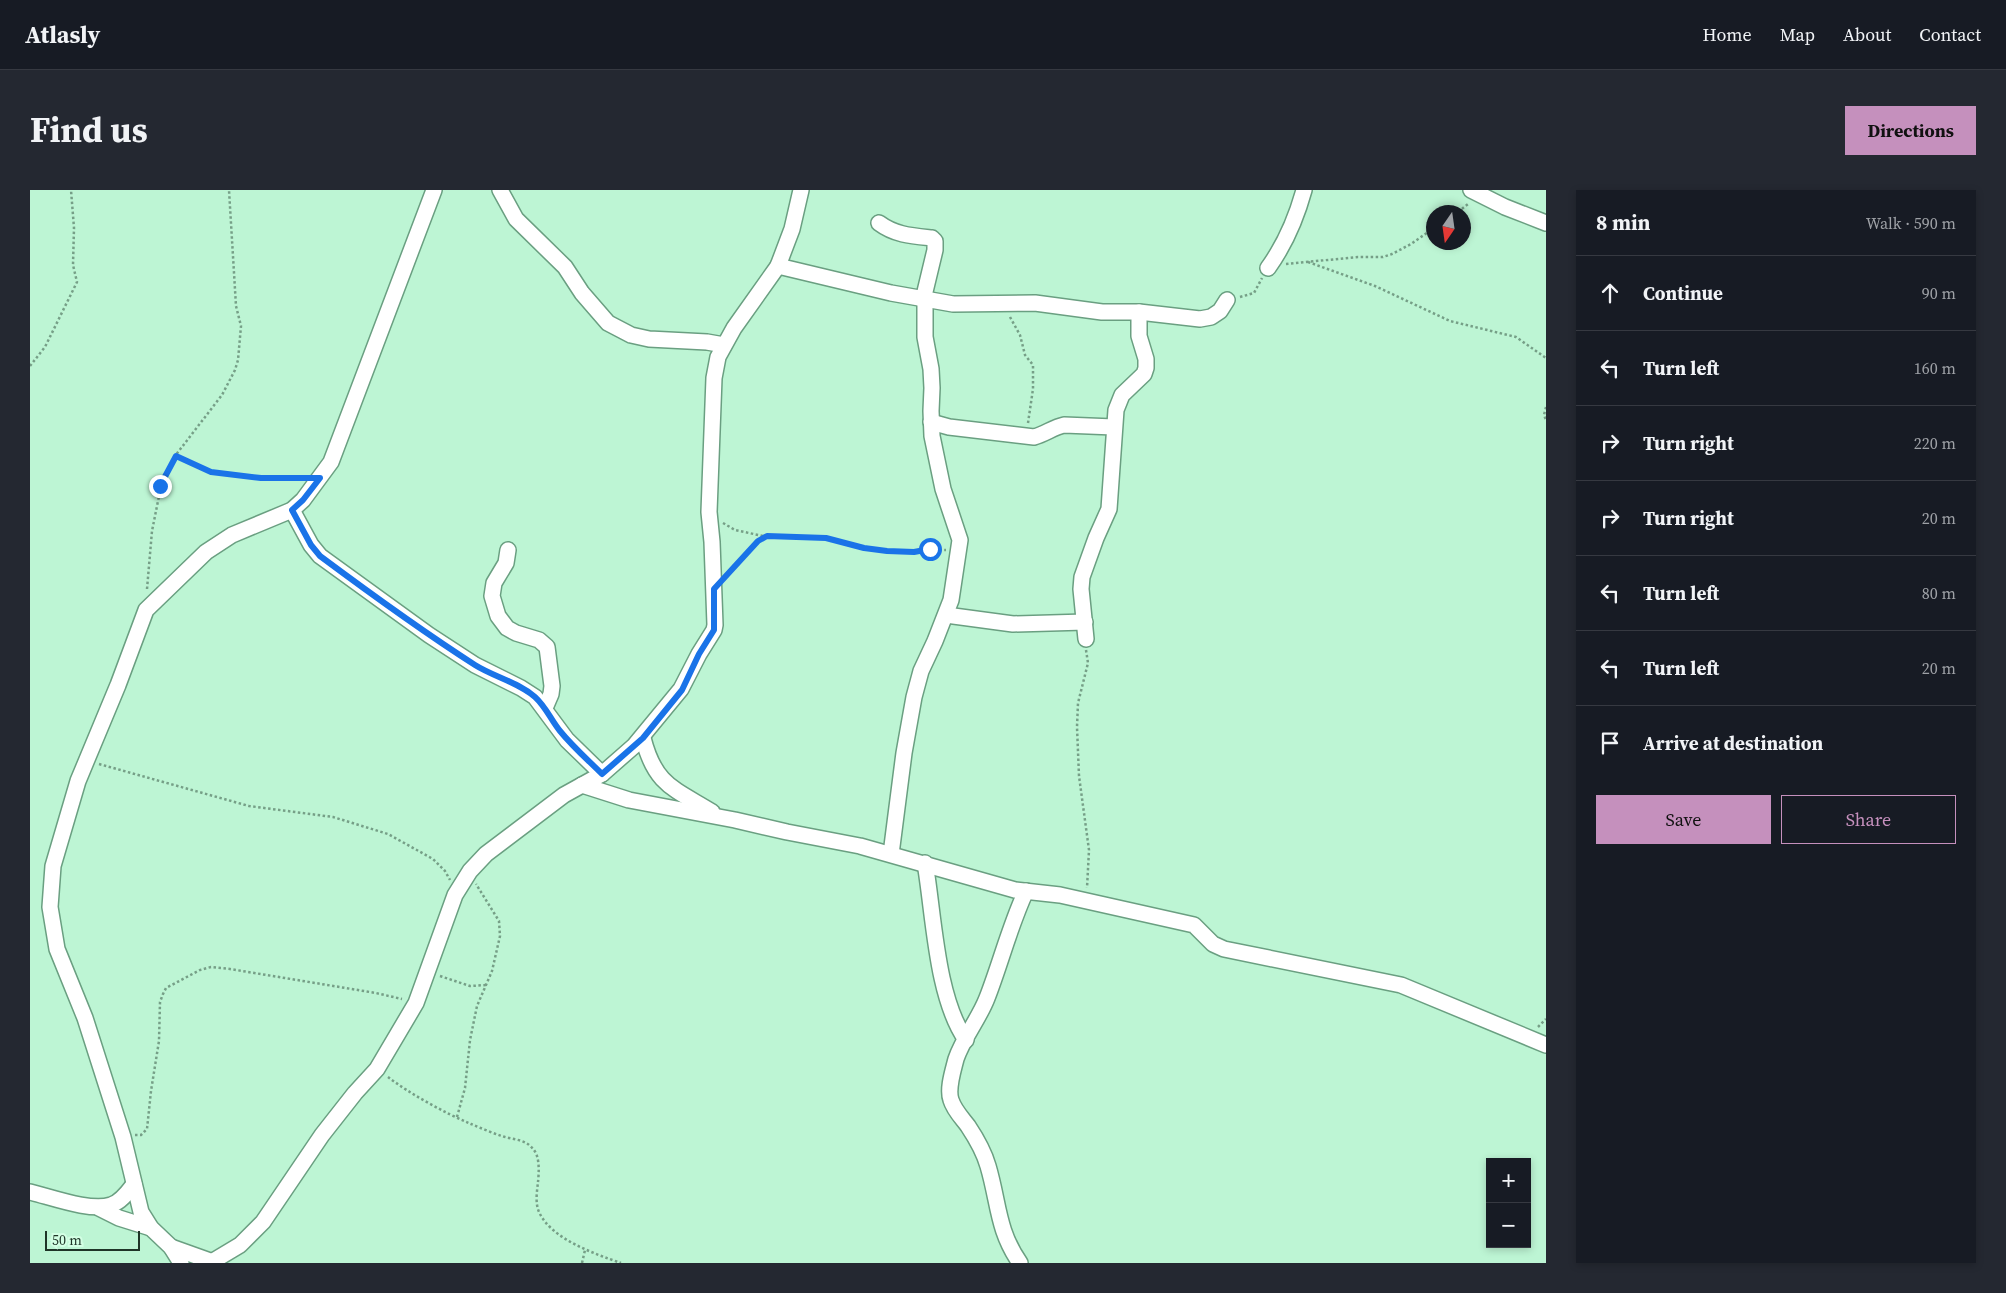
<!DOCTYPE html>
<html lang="en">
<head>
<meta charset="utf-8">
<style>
  :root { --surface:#171b24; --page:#242831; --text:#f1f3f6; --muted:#9ea1a6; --line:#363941; --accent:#c590bd }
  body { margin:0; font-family:"Source Serif 4",serif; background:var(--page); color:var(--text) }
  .controls { position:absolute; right:15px; bottom:15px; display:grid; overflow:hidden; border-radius:0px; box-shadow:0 2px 8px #0003 }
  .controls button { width:45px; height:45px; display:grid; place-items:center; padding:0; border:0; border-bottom:1px solid var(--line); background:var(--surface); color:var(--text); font:25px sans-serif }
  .compass { position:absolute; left:1396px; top:15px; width:45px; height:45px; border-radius:50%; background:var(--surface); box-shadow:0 2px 8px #0003; rotate:193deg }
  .scale { position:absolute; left:15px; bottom:12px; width:95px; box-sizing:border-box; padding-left:5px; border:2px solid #1e3427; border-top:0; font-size:14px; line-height:18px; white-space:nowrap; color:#1e3427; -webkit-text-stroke:4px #d3ffe4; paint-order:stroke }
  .stop { position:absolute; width:15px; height:15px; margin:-11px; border:4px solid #1a73e8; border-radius:50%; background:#fff }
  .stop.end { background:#1a73e8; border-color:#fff; box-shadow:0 1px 5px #0008 }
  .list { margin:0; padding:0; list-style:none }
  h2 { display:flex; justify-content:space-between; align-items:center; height:65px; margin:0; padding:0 20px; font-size:21px }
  h2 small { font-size:16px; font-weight:400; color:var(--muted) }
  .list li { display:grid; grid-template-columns:32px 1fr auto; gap:15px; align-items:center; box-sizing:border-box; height:75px; padding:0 20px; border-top:1px solid var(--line) }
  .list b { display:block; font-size:19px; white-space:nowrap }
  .list em { font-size:16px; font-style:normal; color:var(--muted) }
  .actions { display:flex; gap:10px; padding:15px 20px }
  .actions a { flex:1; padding:11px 0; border:1px solid var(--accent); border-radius:0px; text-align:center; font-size:18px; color:var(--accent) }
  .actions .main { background:var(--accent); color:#111 }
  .icon { flex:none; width:28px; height:28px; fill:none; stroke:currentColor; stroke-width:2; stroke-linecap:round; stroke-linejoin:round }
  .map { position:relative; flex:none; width:1516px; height:1073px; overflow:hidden; border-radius:0px }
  header { display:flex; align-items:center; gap:30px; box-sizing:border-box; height:70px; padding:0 25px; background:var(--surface); border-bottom:1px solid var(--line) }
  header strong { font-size:24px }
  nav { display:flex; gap:28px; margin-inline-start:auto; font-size:18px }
  .intro { display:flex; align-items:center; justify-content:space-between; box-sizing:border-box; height:120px; padding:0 30px }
  h1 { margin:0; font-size:35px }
  .button { padding:12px 22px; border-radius:0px; background:var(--accent); color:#111; font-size:18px; font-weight:700 }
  main { display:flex; gap:30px; padding:0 30px }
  aside { flex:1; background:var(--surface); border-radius:0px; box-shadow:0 2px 8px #0003 }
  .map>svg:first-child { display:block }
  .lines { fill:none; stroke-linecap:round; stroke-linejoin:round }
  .minor-casing { stroke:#6a9f81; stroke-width:18 }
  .path { stroke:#769f87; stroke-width:2.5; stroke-dasharray:2.5 2.5; stroke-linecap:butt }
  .minor { stroke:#fff; stroke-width:15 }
  .route { stroke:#1a73e8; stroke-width:6 }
</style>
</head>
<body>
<header>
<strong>Atlasly</strong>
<nav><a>Home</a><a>Map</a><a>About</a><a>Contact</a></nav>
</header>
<div class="intro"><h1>Find us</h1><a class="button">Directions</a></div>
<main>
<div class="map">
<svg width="1516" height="1073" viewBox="0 0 1516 1073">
  <rect width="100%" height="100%" fill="#bdf5d4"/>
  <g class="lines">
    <!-- minor casing -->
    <g class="minor-casing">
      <g id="minor">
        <path d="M470 0 486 29 535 77 552 103 578 133 601 145 619 149 677 152 694 155"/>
        <path d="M1441 0 1475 17 1516 33"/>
        <path d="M849 33C865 45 882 46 902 48L905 51V60L893 110"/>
        <path d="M748 76 861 103 923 114 1005 113 1072 122H1109L1170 129 1181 127 1190 121 1197 110"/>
        <path d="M1238 78C1256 53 1266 29 1274 0"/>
        <path d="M901 232 919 237 1004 247C1015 244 1024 237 1034 235L1084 237"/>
        <path d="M262 320 281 355 290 366 399 445 445 475 491 498 505 507 537 550 572 584"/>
        <path d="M478 360 476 373 464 393 462 406 468 426 477 438 486 443 509 450 517 457 522 496 521 504 515 518"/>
        <path d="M916 425 983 434 1055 432"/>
        <path d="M1056 449 1051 399 1052 387 1066 348 1079 319 1086 220 1092 205 1114 184 1116 178V169L1109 146V122"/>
        <path d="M613 548C625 595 643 598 682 622"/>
        <path d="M552 595 599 610 705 630 757 642 830 656 985 700 1030 705 1164 735 1183 754 1194 759 1371 795 1516 855"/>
        <path d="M861 664 874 563 884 507 891 481 905 451 921 410 930 350 913 299 902 246 901 221 902 198 901 179 895 147V110"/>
        <path d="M895 673C904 725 906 807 936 850"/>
        <path d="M0 1002C21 1007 61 1022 81 1015 91 1012 98 1002 104 994"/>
        <path d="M69 1018 89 1028 121 1038"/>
        <path d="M141 1057 183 1072"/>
        <path d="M151 1073 141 1057 121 1038 111 1022 93 947 55 828 27 759 20 717 23 676 48 591 88 495 116 420 176 362 202 345 262 320 273 310 301 272 404 0"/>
        <path d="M180 1073 210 1055 233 1032 292 945 325 903 347 879 386 813 425 705 440 681 456 664 534 605 572 584 604 556 651 499 669 464 684 440 685 435 682 352 679 322 684 188 688 167 704 138 748 76 762 39 771 0"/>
        <path d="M990 1073C967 1040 969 1013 958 976 954 962 946 948 938 936 932 928 924 920 921 910 917 899 923 881 926 869 933 848 949 829 957 808 971 772 980 735 996 701"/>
      </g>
    </g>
    <!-- path -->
    <g class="path">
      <path d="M1428 22 1438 14"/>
      <path d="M1278 72 1345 96 1420 131 1486 147 1516 168"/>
      <path d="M1256 74 1328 67H1353L1362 64 1381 54 1404 38"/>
      <path d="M1210 107 1224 103 1232 88"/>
      <path d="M980 127 990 145 995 165 1003 175V199L998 233"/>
      <path d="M0 176 15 157 47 92 43 75 44 38 41 0"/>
      <path d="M1516 217 1514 225 1516 230"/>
      <path d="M145 266 181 282 231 288 273 289"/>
      <path d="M693 333 705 340 733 346"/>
      <path d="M697 385 728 351 737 346 796 348 834 358 857 361 916 360"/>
      <path d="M117 399 122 341 131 296 145 266 192 205 205 180 208 170 211 136 206 116 199 0"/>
      <path d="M1056 460 1058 473 1048 513 1047 537 1049 586 1059 660 1057 698"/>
      <path d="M69 574 219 616 303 627 358 644 403 669 415 681 420 690"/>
      <path d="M410 786 440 796 457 795"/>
      <path d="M1508 837 1516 829"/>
      <path d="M358 887C380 904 415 923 441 934 451 938 462 943 472 946 483 950 496 949 503 959 510 966 509 982 508 992 507 1001 505 1013 509 1022 521 1049 565 1064 591 1073"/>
      <path d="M427 927 435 898 440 850 447 816 462 781 470 746 469 731 446 694"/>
      <path d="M105 945H111L117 939 121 901 129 851 130 812 133 804 136 798 170 780 181 777 200 779 346 803 372 809"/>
      <path d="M552 1073 555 1060"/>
    </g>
    <!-- minor -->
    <use href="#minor" class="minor"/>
  </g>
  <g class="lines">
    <!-- route -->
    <path class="route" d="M130 296 146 266 181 282 231 288H290L273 310 262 320 281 355 290 366C341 404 392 441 445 475 464 487 488 492 505 507 516 517 521 530 530 541 543 557 558 570 572 584L613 548 652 500 669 464 684 440V399L728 351 737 346 796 348 834 358 857 361 884 362 900 359"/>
  </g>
</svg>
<div class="controls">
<button>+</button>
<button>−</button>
</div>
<svg class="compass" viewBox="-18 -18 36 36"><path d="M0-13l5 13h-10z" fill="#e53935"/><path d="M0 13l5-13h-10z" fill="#9ea1a6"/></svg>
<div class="scale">50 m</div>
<div class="stop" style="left:900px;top:359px"></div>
<div class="stop end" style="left:130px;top:296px"></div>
</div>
<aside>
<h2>8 min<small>Walk · 590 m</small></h2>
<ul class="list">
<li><svg class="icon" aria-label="ahead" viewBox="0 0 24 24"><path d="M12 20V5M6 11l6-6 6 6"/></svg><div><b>Continue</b></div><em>90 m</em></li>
<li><svg class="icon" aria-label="left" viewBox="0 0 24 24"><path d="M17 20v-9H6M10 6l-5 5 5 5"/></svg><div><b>Turn left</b></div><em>160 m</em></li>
<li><svg class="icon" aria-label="right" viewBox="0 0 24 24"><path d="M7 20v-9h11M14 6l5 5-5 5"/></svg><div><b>Turn right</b></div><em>220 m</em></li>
<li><svg class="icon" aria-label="right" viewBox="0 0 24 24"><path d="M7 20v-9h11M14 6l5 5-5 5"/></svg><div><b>Turn right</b></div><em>20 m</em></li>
<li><svg class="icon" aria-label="left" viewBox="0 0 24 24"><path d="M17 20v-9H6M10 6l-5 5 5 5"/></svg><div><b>Turn left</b></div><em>80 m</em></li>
<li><svg class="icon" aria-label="left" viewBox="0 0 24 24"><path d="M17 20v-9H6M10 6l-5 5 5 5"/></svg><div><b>Turn left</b></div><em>20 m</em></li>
<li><svg class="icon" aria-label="arrive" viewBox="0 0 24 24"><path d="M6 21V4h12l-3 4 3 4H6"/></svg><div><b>Arrive at destination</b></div></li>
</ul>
<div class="actions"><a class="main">Save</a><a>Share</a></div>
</aside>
</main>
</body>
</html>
